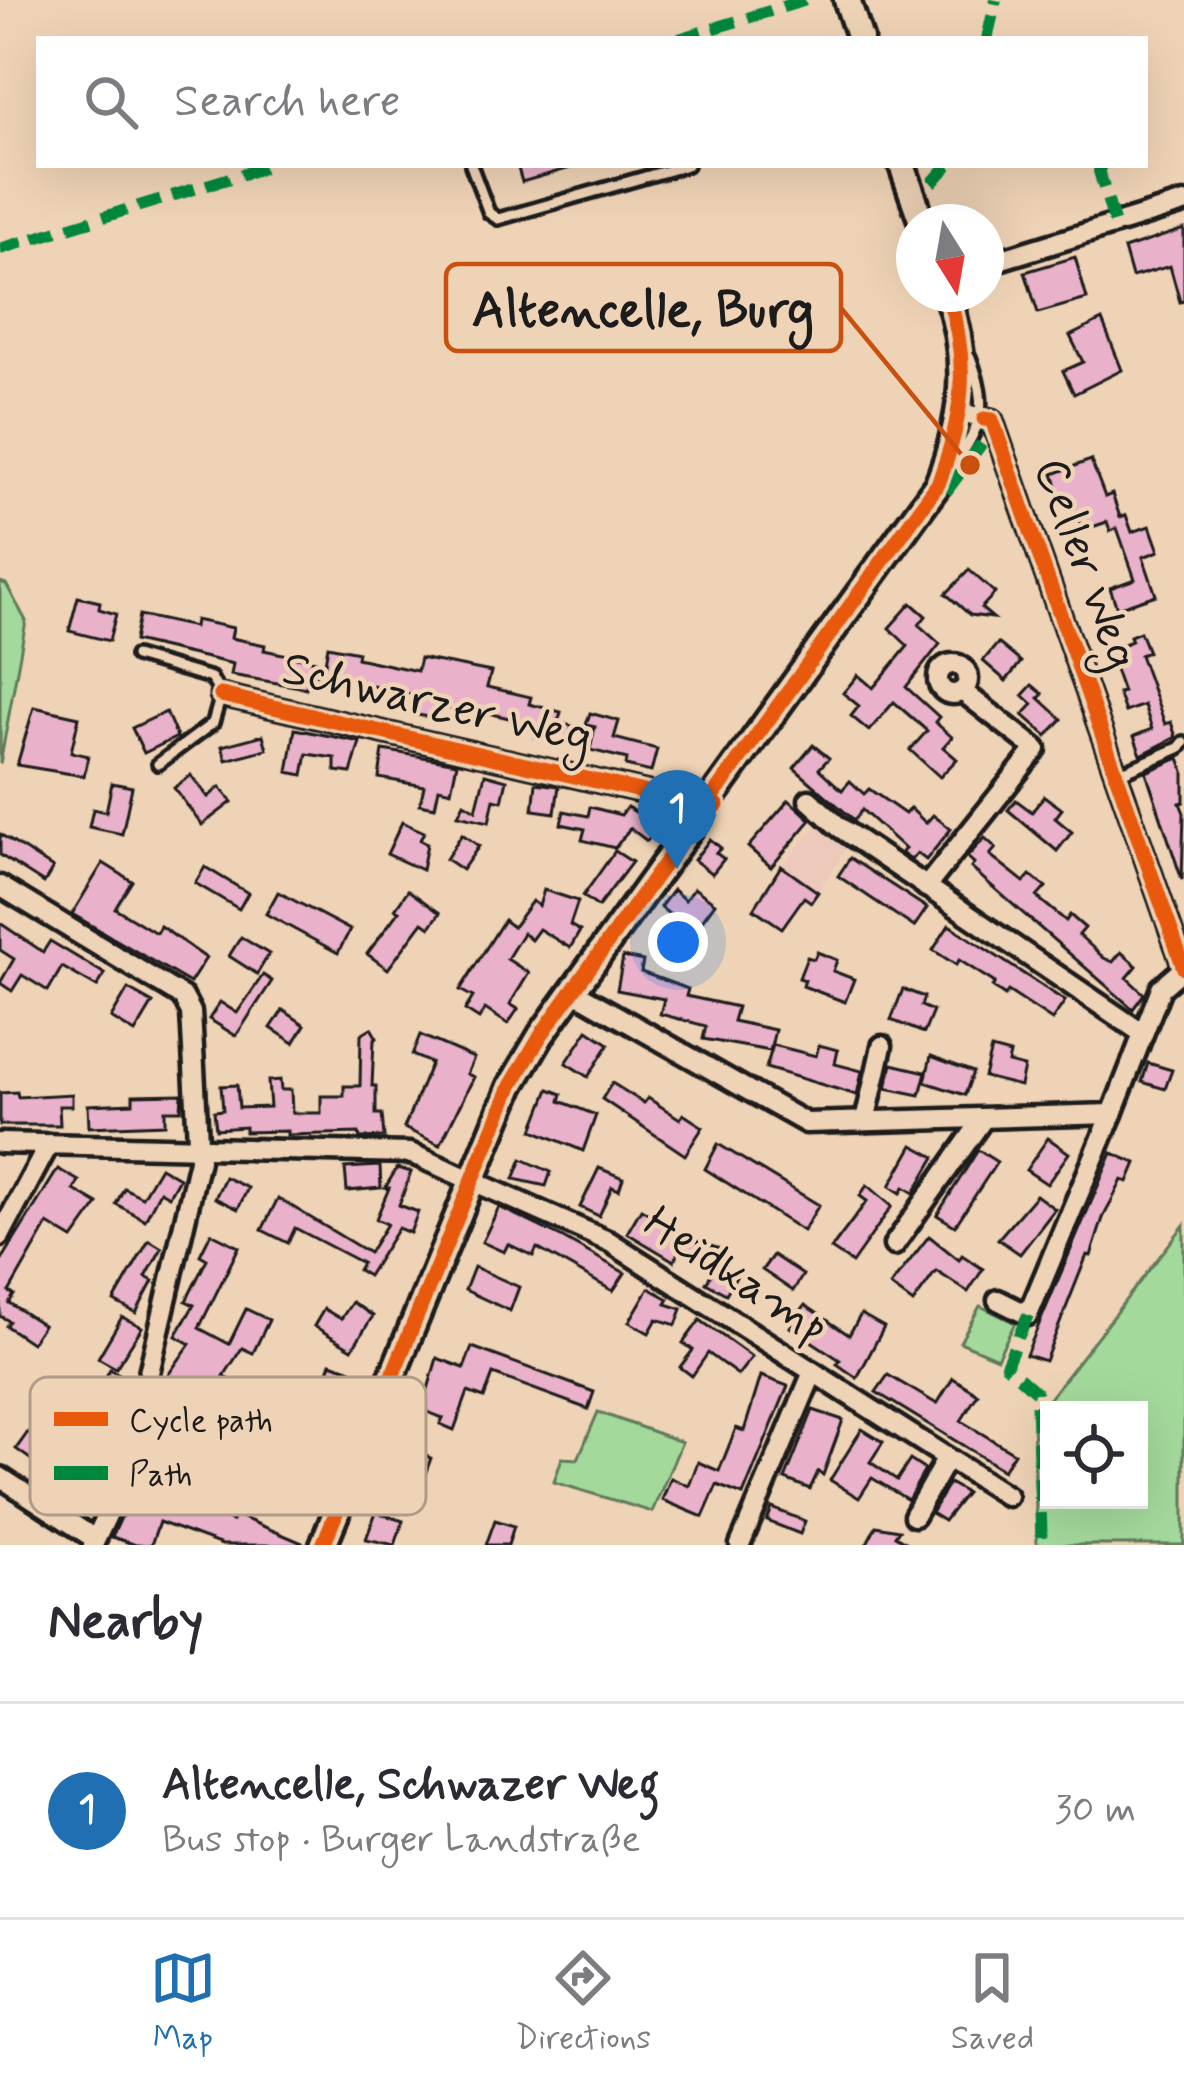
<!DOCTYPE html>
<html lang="en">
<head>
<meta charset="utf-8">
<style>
  :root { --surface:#fff; --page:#f7f7f7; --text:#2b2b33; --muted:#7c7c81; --line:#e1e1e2; --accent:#1f6fb2 }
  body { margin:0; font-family:Mynerve,sans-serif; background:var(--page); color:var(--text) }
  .controls { position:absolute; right:36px; bottom:36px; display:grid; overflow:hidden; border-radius:0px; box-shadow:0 12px 48px #0002 }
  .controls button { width:108px; height:108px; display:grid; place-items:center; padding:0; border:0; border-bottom:3px solid var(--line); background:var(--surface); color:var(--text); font:60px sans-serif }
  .compass { position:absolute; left:896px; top:204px; width:108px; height:108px; border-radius:50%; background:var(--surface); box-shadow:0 12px 48px #0002; rotate:169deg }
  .you { position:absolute; left:678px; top:942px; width:42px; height:42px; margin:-30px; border:9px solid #fff; border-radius:50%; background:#1a73e8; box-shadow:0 0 0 18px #1a73e833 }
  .badge { display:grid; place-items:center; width:78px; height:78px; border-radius:50%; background:var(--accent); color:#fff; font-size:39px; font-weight:700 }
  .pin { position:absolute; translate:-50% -99px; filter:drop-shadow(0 3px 6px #0008) }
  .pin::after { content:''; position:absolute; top:63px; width:42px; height:36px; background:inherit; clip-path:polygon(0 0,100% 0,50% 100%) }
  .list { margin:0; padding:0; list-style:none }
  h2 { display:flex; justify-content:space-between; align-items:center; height:156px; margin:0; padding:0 48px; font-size:51px }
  h2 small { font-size:39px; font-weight:400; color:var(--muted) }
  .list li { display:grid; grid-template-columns:78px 1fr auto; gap:36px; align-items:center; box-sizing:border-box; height:216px; padding:0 48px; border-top:3px solid var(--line) }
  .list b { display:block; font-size:45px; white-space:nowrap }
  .list p { margin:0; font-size:39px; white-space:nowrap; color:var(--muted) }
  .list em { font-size:39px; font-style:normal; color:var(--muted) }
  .icon { flex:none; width:66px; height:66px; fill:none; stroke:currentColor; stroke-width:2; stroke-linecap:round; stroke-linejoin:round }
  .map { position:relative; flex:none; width:1184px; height:1545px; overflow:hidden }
  .search { position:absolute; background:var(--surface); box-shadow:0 12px 48px #0002; left:36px; right:36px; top:36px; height:132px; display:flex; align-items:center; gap:30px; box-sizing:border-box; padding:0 42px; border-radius:0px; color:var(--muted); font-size:45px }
  .sheet { height:372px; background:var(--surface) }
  nav { display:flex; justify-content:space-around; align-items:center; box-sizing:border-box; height:168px; border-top:3px solid var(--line); background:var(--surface); font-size:33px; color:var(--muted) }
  nav a { display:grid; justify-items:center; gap:6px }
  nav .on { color:var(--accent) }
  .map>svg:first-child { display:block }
  .built { fill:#edc9bc }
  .green { fill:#a4d99c; stroke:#607a5c; stroke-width:3; fill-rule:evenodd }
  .building { fill:#e9b2ca; stroke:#1c1c1c; stroke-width:3 }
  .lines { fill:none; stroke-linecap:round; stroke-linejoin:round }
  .lane-casing { stroke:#1c1c1c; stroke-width:18 }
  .street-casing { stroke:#1c1c1c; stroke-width:27 }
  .secondary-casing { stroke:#1c1c1c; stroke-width:33 }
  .lane { stroke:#efd3b6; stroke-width:9 }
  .street { stroke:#efd3b6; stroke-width:18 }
  .secondary { stroke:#efd3b6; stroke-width:24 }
  .quiet { stroke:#00873e; stroke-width:12; stroke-dasharray:24 12; stroke-linecap:butt }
  .cycleway-casing { stroke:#efd3b6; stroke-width:22 }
  .cycleway { stroke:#e8590c; stroke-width:15 }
  .labels { text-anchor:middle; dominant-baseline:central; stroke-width:9; stroke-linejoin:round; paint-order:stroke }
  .street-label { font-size:48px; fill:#1c1c1c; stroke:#efd3b6 }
  .key { fill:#efd3b6; stroke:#b09c88; stroke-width:3 }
  .key-label { font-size:33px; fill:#1c1c1c }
  .leader { fill:none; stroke:#c9500e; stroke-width:4.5 }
  .callout-dot { fill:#c9500e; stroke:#efd3b6; stroke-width:4.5 }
  .callout { fill:#efd3b6; stroke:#c9500e; stroke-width:4.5 }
  .callout-label { font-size:51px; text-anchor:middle; font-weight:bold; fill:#1c1c1c }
</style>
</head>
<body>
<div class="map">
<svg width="1184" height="1545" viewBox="0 0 1184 1545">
  <rect width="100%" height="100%" fill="#efd3b6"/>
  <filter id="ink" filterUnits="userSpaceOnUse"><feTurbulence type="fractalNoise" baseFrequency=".00833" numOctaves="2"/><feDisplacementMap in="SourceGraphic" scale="24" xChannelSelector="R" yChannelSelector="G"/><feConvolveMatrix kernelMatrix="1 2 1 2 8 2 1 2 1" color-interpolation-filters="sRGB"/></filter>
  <g filter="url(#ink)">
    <!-- built -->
    <path class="built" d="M819 822 849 844 818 892 781 866Z"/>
    <!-- green -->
    <g class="green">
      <path d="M0 582 6 584 26 621 0 764Z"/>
      <path d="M1184 1225V1545H1037L1033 1419ZM1049 1410H1139V1500H1049Z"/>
      <path d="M980 1306 1015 1323 997 1358 960 1342Z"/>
      <path d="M598 1412 682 1442 652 1512 554 1482 562 1458 578 1459Z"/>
    </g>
    <!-- building -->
    <g class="building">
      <path d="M517 165H570V168L522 182Z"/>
      <path d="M1184 229V301L1180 302 1170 266 1132 277 1124 249Z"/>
      <path d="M1075 257 1087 299 1038 313 1025 272Z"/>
      <path d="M1102 320 1122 370 1074 394 1063 371 1083 362 1070 336Z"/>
      <path d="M1091 460 1105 497 1112 494 1120 517 1126 515 1132 532 1150 526 1159 551 1143 557 1156 595 1117 608 1110 588 1135 579 1117 528 1110 531 1107 522 1083 530 1070 495 1061 498 1053 474Z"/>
      <path d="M969 570 995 593 981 608 993 618 970 615 946 594Z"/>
      <path d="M78 597 100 602 99 609 116 614 109 641 69 631Z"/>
      <path d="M911 603 926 616 919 625 940 644 906 687 939 717 935 722 952 737 943 747 957 759 940 777 910 750 927 731 894 702 869 731 851 716 859 706 843 693 858 675 873 688 908 646 889 628Z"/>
      <path d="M139 615 194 627 195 620 233 628 231 638 265 645 264 650 325 663 328 646 358 652 357 658 417 671 420 658 491 672 487 687 531 697 529 704 561 712 558 722 572 726 567 745 535 737 538 725 476 710 475 714 437 706 435 718 417 715 420 696 309 673 306 688 231 675 233 664 134 641Z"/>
      <path d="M1140 632 1148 652 1140 655 1165 724 1171 722 1176 737 1141 755 1134 736 1152 729 1144 705 1125 712 1118 693 1123 692 1108 650 1132 641 1130 636Z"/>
      <path d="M998 643 1021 662 1006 681 983 661Z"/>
      <path d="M1032 685 1043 694 1039 698 1062 719 1047 736 1023 715 1033 704 1023 695Z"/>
      <path d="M34 707 79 717 71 752 88 756 84 776 17 765Z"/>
      <path d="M166 712 177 737 144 753 132 728Z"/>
      <path d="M590 713 619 721 614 738 657 749 651 772 626 766 627 759 590 750 595 727 586 725Z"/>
      <path d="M295 729 360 742 351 773 335 771V758L307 754 303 775 288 772Z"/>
      <path d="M263 735 267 749 226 760 222 746Z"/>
      <path d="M813 745 829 758 819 769 842 790 850 781 864 794 869 789 905 814 910 808 926 823 933 815 951 829 926 860 917 853 911 860 901 853 905 849 862 810 854 820 794 768Z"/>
      <path d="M383 750 457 763 451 791 439 788 435 807 420 804 424 786 379 778Z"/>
      <path d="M1179 758 1184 771V802L1180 803 1184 813 1182 880 1146 772Z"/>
      <path d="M485 774 507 780 502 801 494 799 489 822 458 815 464 803 476 810Z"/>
      <path d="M191 775 208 797 220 787 232 802 202 825 174 788Z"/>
      <path d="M112 783 132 787 122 834 89 827 93 809 106 812Z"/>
      <path d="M536 783 559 786 555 813 533 810Z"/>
      <path d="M1044 796 1062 809 1055 818 1072 832 1057 851 1008 810 1016 800 1032 812Z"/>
      <path d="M789 800 811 820 771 867 748 847Z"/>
      <path d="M590 807 621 815 627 807 659 826 647 841 630 828 615 848 582 840 585 829 561 824 564 811 588 816Z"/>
      <path d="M402 822 424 832 420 840 427 844 422 870 387 854Z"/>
      <path d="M0 834 53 868 44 883 0 855Z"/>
      <path d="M462 834 479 846 462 870 446 859Z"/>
      <path d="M985 838 996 848 990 855 1024 882 1030 875 1046 887 1037 897 1066 921 1070 915 1085 928 1079 935 1104 958 1113 962 1121 952 1137 966 1127 978 1144 994 1133 1009 971 868 974 863 967 857Z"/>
      <path d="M710 839 721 848 716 853 724 859 712 874 694 860Z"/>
      <path d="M615 851 632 862 598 907 583 896Z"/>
      <path d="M850 858 927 908 914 927 838 876Z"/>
      <path d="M103 863 132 881 115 908 156 933 160 926 206 958 190 983 72 914Z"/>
      <path d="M781 866 818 892 811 902 804 897 782 928 754 909Z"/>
      <path d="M205 867 248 893 239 909 195 883Z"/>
      <path d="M694 888 715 903 693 933 660 907 673 890 685 900Z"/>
      <path d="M408 890 440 913 430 927 423 922 388 969 367 954 399 911 395 909Z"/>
      <path d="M544 890 578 901 570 925 580 931 570 948 539 929 531 940 523 933 507 959 529 973 510 1004 518 1009 508 1024 485 1009 479 1019 465 1010 473 997 460 990 504 920 513 927 532 901 539 906Z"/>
      <path d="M278 892 350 930 338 953 266 914Z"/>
      <path d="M0 923 43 952 50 941 105 974 97 987 62 967 48 991 22 975 12 991 0 983 14 959 0 950Z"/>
      <path d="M949 925 1065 1001 1052 1020 1008 991 1005 996 992 987 995 983 959 960 956 965 933 950Z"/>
      <path d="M241 937 269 954 257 974 229 956Z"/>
      <path d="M817 952 837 960 833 971 854 979 845 1002 803 986 805 980 799 978 807 957 814 959Z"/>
      <path d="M623 957 643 961 641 972 688 989 686 996 737 1007 733 1021 775 1030 770 1051 703 1039 706 1026 660 1014 664 999 617 990Z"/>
      <path d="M263 975 272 981 236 1036 209 1019 220 1002 237 1013Z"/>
      <path d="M128 989 153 1003 135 1033 111 1018Z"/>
      <path d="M903 989 924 997 921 1006 933 1011 924 1033 891 1020Z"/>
      <path d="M283 1010 305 1025 294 1043 271 1028Z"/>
      <path d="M371 1028 377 1038 374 1040 372 1086H376V1114H382L384 1137 360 1138 359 1133 287 1135V1131L245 1132V1127L216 1129 214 1111 223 1110 221 1086 237 1085 239 1108 270 1107 268 1081 280 1080 281 1090H291L292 1113H321V1096H344V1086H360L361 1034Z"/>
      <path d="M588 1030 609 1044 588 1077 566 1063Z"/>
      <path d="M420 1035 474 1058 467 1074 474 1077 440 1145 404 1128 431 1063 412 1055Z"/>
      <path d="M773 1045 816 1056 819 1045 838 1050 835 1064 862 1071 857 1095 766 1068Z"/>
      <path d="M991 1049 1010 1054 1008 1063 1024 1067 1020 1086 984 1077Z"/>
      <path d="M931 1056 973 1072 965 1095 925 1082Z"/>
      <path d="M1148 1063 1172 1070 1165 1089 1142 1082Z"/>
      <path d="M892 1064 926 1072 920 1095 886 1088Z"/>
      <path d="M612 1083 644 1103 648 1098 680 1119 683 1114 703 1127 685 1155 602 1099Z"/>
      <path d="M549 1089 562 1094 560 1101 596 1115 583 1151 533 1130Z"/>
      <path d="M17 1092 18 1097 72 1094V1106H59L60 1125H0V1093Z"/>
      <path d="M182 1094 181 1110H165V1124L89 1127 88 1105 133 1103V1095Z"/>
      <path d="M1048 1138 1069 1153 1047 1184 1026 1170Z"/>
      <path d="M718 1144 819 1205 803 1231 705 1169Z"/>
      <path d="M913 1145 935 1157 914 1193 904 1187 901 1193 890 1186Z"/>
      <path d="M978 1150 997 1162 955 1226 937 1215Z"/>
      <path d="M1112 1153 1136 1163 1128 1182 1122 1180 1103 1218 1091 1256 1087 1255 1045 1361 1026 1355Z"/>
      <path d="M522 1159 551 1172 546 1186 514 1179Z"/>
      <path d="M380 1166 381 1188 347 1191 345 1168Z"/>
      <path d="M160 1167 179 1178 169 1196 160 1191 145 1220 116 1204 124 1188 142 1197Z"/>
      <path d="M397 1168 411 1172 399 1205 418 1212 410 1233 398 1228 368 1276 358 1270 362 1263 295 1228 288 1243 262 1230 278 1198 369 1253 387 1224 376 1219 389 1188H385Z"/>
      <path d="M599 1168 623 1178 619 1190 612 1187 599 1216 580 1207Z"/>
      <path d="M58 1169 79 1181 74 1190 98 1204 73 1239 48 1224 9 1292 14 1295 9 1303 43 1325 31 1343 6 1326 9 1321 0 1316V1263Z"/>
      <path d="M225 1177 248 1188 238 1209 215 1198Z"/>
      <path d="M867 1185 892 1206 852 1263 831 1249 867 1201 860 1196Z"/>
      <path d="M1036 1195 1055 1209 1020 1254 998 1239Z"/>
      <path d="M499 1207 563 1238 625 1273 613 1291 537 1248 533 1256 508 1244 504 1252 482 1242Z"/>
      <path d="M641 1209 698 1242 720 1249 716 1261 681 1248 674 1261 627 1233Z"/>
      <path d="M211 1233 239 1247 199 1328 229 1344 246 1309 269 1320 253 1353 242 1348 224 1376 250 1393 241 1407 213 1388 202 1404 166 1378 190 1344 176 1336 194 1305 186 1301 207 1259 200 1255Z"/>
      <path d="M929 1236 959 1260 962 1255 983 1269 968 1292 936 1271 913 1303 890 1286Z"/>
      <path d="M149 1240 162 1248 146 1277 153 1281 136 1313 114 1301Z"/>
      <path d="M773 1255 803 1275 793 1291 762 1270Z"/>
      <path d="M716 1266 736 1277 726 1294 706 1283Z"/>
      <path d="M474 1267 519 1287 510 1311 465 1290Z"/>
      <path d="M649 1288 669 1299 666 1304 682 1309 676 1325 657 1319 649 1333 629 1322Z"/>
      <path d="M352 1302 373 1316 352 1349 314 1326 324 1309 341 1319Z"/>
      <path d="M805 1305 849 1335 861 1314 884 1327 857 1378 837 1364 840 1360 790 1327Z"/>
      <path d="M122 1317 142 1327 116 1368 98 1358Z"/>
      <path d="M700 1320 752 1357 738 1375 708 1353 692 1376 680 1367 693 1350 683 1343Z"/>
      <path d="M472 1347 594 1392 588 1409 493 1374 484 1398 468 1392 454 1430 440 1424 443 1418 422 1410 437 1358 464 1368Z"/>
      <path d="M331 1363 351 1370 328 1428 308 1422 312 1409 297 1404 302 1389 320 1395Z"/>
      <path d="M110 1369 130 1380 120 1399 100 1388Z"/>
      <path d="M888 1375 937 1404 953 1378 978 1394 961 1421 1014 1453 1003 1470 876 1392Z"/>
      <path d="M761 1376 788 1386 743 1495 717 1485 703 1517 662 1500 671 1478 689 1486 698 1462 719 1471 736 1428 744 1431Z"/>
      <path d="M813 1410 843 1420 823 1475 818 1472 810 1489 785 1479Z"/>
      <path d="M862 1429 883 1442 870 1462 897 1480 910 1460 925 1470 908 1500 872 1478 859 1498 830 1480Z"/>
      <path d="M28 1432 68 1460 57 1478 16 1449Z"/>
      <path d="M405 1448 431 1458 423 1480 396 1470Z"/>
      <path d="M949 1483 966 1493 944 1521 931 1513Z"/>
      <path d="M136 1485 232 1521 234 1514 307 1545H222L159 1522 151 1545H136L112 1537Z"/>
      <path d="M772 1508 805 1521 800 1534 767 1521Z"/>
      <path d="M376 1512 403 1521 395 1545 366 1539Z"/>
      <path d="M495 1520 514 1526 508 1545H486Z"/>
      <path d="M876 1526 899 1530 895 1536 911 1545H866Z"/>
    </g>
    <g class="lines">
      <!-- lane casing -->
      <g class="lane-casing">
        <g id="lane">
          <path d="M471 165 489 213 498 219 687 165"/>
          <path d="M955 463C985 423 987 403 970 357"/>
          <path d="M135 656 211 678 221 695 213 723 158 764"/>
          <path d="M1118 774 1179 748 1184 742"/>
        </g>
      </g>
      <!-- street casing -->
      <g class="street-casing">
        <g id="street">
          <path d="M986 264 1184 203"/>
          <path d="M961 413 992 420 1184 968"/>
          <circle cx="953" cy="679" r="15"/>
          <path d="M221 695 705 806"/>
          <path d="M809 800 839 827 1142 1033"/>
          <path d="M0 886 183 997 191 1012 199 1160 124 1479 93 1545"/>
          <path d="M926 887 1036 749 962 691"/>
          <path d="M573 991 806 1123 1112 1114 1161 988 1184 968"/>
          <path d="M865 1121 882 1046"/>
          <path d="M0 1143 410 1153 610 1242 1007 1496"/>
          <path d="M0 1236 49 1144"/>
          <path d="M894 1245 983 1119"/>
          <path d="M998 1300 1028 1315 1112 1114"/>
          <path d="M0 1477 95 1539"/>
          <path d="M914 1516 947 1458"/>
          <path d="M740 1545 813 1372"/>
        </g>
      </g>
      <!-- secondary casing -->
      <g class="secondary-casing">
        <g id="secondary">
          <path d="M847 0 860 39"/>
          <path d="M902 165 922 222"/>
          <path d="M323 1545 511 1086 541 1035 938 484C963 419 971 361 947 294"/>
        </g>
      </g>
      <!-- lane -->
      <use href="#lane" class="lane"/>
      <!-- street -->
      <use href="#street" class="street"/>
      <!-- secondary -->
      <use href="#secondary" class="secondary"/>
      <!-- quiet -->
      <g class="quiet">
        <path d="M679 39 806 0"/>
        <path d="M987 39 996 0"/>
        <path d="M1101 165 1099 171 1115 225"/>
        <path d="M932 183 948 165"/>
        <path d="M0 249 272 165"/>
        <path d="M946 492 988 435 992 422"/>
        <path d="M1028 1315 1006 1365 1036 1392 1042 1545"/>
      </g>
      <!-- cycleway casing -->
      <g class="cycleway-casing">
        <g id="cycleway">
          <path d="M984 419 992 420 1184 968"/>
          <path d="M221 695 705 806 717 805"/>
          <path d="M323 1545 511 1086 541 1035 938 484C963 419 971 361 947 294"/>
        </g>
      </g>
      <!-- cycleway -->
      <use href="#cycleway" class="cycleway"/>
    </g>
  </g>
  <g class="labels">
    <!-- street labels -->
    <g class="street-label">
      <text transform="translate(1085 564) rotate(70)">Celler Weg</text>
      <text transform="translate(437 704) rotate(13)">Schwarzer Weg</text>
      <text transform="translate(736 1276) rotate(33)">Heidkamp</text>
    </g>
  </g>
  <!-- legend -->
  <rect x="30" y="1377" width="396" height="138" rx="18" class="key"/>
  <rect x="54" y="1412" width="54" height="14" fill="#e8590c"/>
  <rect x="54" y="1466" width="54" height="14" fill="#00873e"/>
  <g class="key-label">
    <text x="129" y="1431">Cycle path</text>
    <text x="129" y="1485">Path</text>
  </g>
  <!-- callouts -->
  <path class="leader" d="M970 465L841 308"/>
  <circle class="callout-dot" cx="970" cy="465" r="12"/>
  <rect class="callout" x="446" y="264" width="395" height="87" rx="12"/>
  <g class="callout-label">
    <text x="643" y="326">Altencelle, Burg</text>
  </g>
</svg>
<div class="controls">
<button><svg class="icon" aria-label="locate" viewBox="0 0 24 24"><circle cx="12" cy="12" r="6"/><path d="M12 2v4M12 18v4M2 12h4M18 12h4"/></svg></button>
</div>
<svg class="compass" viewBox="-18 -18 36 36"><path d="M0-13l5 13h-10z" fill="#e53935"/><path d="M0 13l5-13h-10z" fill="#7c7c81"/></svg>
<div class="you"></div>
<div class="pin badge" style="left:677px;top:869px">1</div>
<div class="search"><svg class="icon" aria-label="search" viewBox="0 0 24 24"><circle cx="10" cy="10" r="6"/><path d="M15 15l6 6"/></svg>Search here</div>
</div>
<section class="sheet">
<h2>Nearby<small></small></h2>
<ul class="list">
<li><span class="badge">1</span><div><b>Altencelle, Schwazer Weg</b><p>Bus stop · Burger Landstraße</p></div><em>30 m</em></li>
</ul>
</section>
<nav>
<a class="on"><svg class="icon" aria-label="map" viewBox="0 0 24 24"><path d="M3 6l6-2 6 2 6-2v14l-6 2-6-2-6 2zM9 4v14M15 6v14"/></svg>Map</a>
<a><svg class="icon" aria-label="directions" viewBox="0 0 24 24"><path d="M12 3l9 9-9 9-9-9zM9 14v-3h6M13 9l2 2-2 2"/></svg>Directions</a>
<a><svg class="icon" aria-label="saved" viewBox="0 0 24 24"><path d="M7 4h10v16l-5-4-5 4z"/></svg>Saved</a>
</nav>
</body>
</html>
